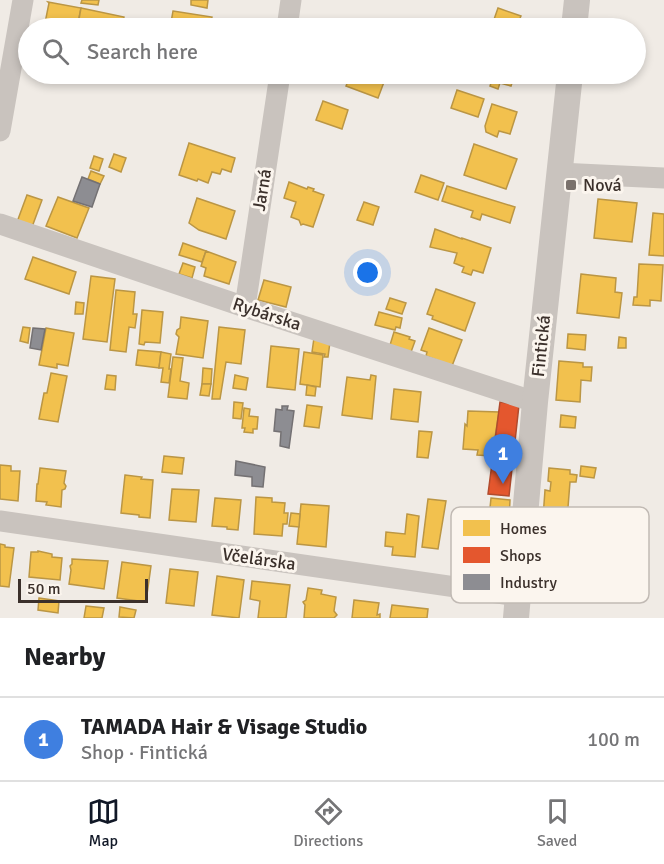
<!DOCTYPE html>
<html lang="en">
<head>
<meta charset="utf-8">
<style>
  :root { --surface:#fff; --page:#f2f2f2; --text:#202124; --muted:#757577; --line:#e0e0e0; --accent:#111827 }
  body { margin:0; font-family:Signika,sans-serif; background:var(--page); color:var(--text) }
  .scale { position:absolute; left:18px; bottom:15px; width:130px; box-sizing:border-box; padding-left:6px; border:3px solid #3b302b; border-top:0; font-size:16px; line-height:21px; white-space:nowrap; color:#3b302b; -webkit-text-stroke:4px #fbf5ee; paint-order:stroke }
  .you { position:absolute; left:368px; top:273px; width:21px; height:21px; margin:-15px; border:4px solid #fff; border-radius:50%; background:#1a73e8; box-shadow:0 0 0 9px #1a73e833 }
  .badge { display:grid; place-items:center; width:39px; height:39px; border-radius:50%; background:var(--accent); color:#fff; font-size:20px; font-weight:700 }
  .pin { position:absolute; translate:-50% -50px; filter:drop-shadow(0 2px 3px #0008) }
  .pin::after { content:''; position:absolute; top:32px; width:21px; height:18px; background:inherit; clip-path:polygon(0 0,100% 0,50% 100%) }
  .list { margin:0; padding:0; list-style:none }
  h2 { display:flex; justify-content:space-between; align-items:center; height:78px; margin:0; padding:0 24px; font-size:26px }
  h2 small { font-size:20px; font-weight:400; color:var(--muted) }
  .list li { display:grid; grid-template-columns:39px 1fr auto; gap:18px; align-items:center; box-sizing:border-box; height:84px; padding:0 24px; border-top:2px solid var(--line) }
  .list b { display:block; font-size:22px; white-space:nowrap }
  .list p { margin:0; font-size:20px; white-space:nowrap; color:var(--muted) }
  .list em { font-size:20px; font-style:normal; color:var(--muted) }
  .icon { flex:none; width:33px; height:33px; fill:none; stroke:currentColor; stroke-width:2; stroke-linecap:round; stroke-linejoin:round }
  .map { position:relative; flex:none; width:664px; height:618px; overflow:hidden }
  .search { position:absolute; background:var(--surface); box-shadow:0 3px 9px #0003; left:18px; right:18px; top:18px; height:66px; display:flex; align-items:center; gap:15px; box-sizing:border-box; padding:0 21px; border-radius:33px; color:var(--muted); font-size:22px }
  .sheet { height:162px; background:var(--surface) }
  nav { display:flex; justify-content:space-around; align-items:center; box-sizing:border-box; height:84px; border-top:2px solid var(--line); background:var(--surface); font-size:16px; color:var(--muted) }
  nav a { display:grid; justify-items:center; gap:3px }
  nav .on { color:var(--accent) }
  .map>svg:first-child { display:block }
  .homes { fill:#f2c14e; stroke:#bb9644; stroke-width:1.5 }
  .shops { fill:#e4572e; stroke:#b14b2d; stroke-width:1.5 }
  .industry { fill:#8d8d92; stroke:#747173; stroke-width:1.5 }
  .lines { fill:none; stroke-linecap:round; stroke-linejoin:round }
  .minor { stroke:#c9c3be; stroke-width:21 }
  .tertiary { stroke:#c9c3be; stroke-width:26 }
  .poi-dot { fill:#7a716c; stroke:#fbf5ee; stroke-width:2 }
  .labels { text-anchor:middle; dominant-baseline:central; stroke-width:6; stroke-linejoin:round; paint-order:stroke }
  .poi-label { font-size:18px; fill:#3b302b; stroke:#fbf5ee; text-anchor:start }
  .street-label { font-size:18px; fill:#3b302b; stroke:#fbf5ee }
  .key { fill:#fbf5ee; stroke:#c1bab4; stroke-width:1.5 }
  .key-label { font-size:16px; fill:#3b302b }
</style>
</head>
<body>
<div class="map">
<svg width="664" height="618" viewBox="0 0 664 618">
  <rect width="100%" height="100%" fill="#f0ebe5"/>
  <!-- homes -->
  <g class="homes">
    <path d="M82 0H99L98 5 81 3Z"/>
    <path d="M191 0H208L207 8 191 5Z"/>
    <path d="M48 2 81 8 77 28H44L49 3Z"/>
    <path d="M81 8 124 17 121 28 114 26 113 28H102L103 24 79 19Z"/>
    <path d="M498 8 521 16 516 28H491Z"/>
    <path d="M173 11 212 17 210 26 195 23 194 28H170Z"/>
    <path d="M34 74H66L64 82 34 76Z"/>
    <path d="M351 74H387L378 98 346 86Z"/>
    <path d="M475 74H515L511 86 500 83 498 89 490 86 492 80Z"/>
    <path d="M457 90 484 99 478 117 451 108Z"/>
    <path d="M323 101 348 110 342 129 316 120Z"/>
    <path d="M492 104 517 112 510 134 499 131 497 137 486 132 485 126Z"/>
    <path d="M189 143 235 158 231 172 222 169 220 174 212 172 208 183 198 179 197 181 179 175Z"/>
    <path d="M474 144 517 159 506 189 464 175Z"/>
    <path d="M114 154 126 158 121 172 109 167Z"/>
    <path d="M94 156 103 159 99 171 90 168Z"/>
    <path d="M91 171 104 176 100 184 88 179Z"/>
    <path d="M421 175 444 183 438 200 415 192Z"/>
    <path d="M289 182 307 189 308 187 314 189 313 191 324 195 313 227 303 224 301 225 299 220 291 217 296 202 284 198Z"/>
    <path d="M447 186 515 207 510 223 482 214 480 220 471 217 473 211 442 201Z"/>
    <path d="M27 195 42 200 32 227 17 222Z"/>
    <path d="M58 197 89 208 77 238 46 226Z"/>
    <path d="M197 198 235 211 226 239 199 230 189 223Z"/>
    <path d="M598 199 637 203 632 242 594 238Z"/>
    <path d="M364 202 379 207 373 225 357 220Z"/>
    <path d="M653 213 664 214V256L649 255Z"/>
    <path d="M435 229 462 239V238L491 248 483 273 473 270 471 275 462 272 464 267 454 263 457 253 430 247Z"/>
    <path d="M183 243 206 251 202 262 179 255Z"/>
    <path d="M206 251 236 262 229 284 204 276 206 268 201 266Z"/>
    <path d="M33 257 76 272 69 294 25 279Z"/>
    <path d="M183 263 195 267 192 278 179 274Z"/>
    <path d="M639 264 663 265 661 301 650 300V306L633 305 634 297H637Z"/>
    <path d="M581 274 616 278 615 292 622 293 619 318 577 313Z"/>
    <path d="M91 276 115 279 107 342 83 339Z"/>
    <path d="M264 280 291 287 286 307 258 300Z"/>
    <path d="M436 289 475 303 465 331 432 319 433 316 427 314Z"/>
    <path d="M116 290 135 292 133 314H137L135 328 129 327 126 352 110 350Z"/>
    <path d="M390 298 406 303 402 314 386 309Z"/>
    <path d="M76 302 84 303 83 314H75Z"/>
    <path d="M142 310 163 312 160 343 145 342 144 345 139 344Z"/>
    <path d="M379 312 402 318 400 328 396 327 395 330 375 325Z"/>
    <path d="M181 317 208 321 203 358 176 354 179 337 176 334 177 330 180 328Z"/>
    <path d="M23 327 30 328 28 343 20 341Z"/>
    <path d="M219 327 245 330 241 364 226 362 220 399H212Z"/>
    <path d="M46 328 74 333 68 366 57 364V368L39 365Z"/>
    <path d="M429 328 462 340 452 366 426 356 427 352 421 350Z"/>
    <path d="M394 332 410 337 409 339 415 341 411 352 390 345Z"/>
    <path d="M568 334 586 335 585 350 567 348Z"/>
    <path d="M619 337 626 338V348H618Z"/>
    <path d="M314 338 330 342 328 357H324L325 354 312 352Z"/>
    <path d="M271 346 299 349 295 390 267 387Z"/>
    <path d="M138 350 161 352 159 368 136 365Z"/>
    <path d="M161 352 171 354 169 369H171L169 383 161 382 163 368H159Z"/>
    <path d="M304 352 323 355 320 387 300 384Z"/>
    <path d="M173 357 183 358 180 381 189 383 187 399 168 397Z"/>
    <path d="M559 361 583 363V367H592L591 381 581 380 580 402 556 400Z"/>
    <path d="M203 368 212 369 211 384H202Z"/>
    <path d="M51 373 67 376 58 422 39 419 44 393H47Z"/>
    <path d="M107 375 116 376 115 390 105 389Z"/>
    <path d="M235 375 248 378 246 390 233 388Z"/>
    <path d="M371 375 376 376 372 419 342 415 347 377 370 380Z"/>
    <path d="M202 384H211L209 396 200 395Z"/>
    <path d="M307 385 316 387 315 396 306 395Z"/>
    <path d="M394 389 421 392 418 422 391 419Z"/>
    <path d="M234 402 243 403 241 419 233 418Z"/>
    <path d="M307 405 322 407 319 428 304 426Z"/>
    <path d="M244 408 250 409 249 416 258 417 257 429H253V433L244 432 245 428H242Z"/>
    <path d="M468 411 499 412 492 456 477 455 478 450 463 449 465 424 467 426Z"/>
    <path d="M561 415 576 417 575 428 560 427Z"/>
    <path d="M419 431 432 432 428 458 417 457Z"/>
    <path d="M164 456 184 458 182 474 162 472Z"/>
    <path d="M0 465 11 466V471H20L18 501 0 499Z"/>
    <path d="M581 466 596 468 594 478 580 476Z"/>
    <path d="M40 468 66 471 64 483 66 486 65 489 62 490 61 507 46 505 47 502 36 501 37 484H38Z"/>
    <path d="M549 468 570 470V474L577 475 576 482H570L567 520 543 518 545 490 550 491 551 482 548 481Z"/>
    <path d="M125 475 142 477 141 479 153 480 150 518 139 517V515L121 513Z"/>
    <path d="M172 489 199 490 196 522 169 520Z"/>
    <path d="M256 497 272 498V502L285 503 284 513H288L287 524H283L282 536 254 534Z"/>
    <path d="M215 498 241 500 238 530 227 529V527L212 526Z"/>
    <path d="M491 498 510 500 509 520 489 518Z"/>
    <path d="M428 499 446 501 438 549 422 547Z"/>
    <path d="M301 504 329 506 326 547 297 544Z"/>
    <path d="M291 513 300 514 299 527 289 526Z"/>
    <path d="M407 514 419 516 415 557 392 555 393 547 385 546 386 532 405 534Z"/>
    <path d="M0 544 5 545V547L14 548 9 587 0 586Z"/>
    <path d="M38 551 52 554V557L62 558 60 580 29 577 31 552H38Z"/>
    <path d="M72 559 108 561 104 589 69 584 71 570 70 566 72 564Z"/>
    <path d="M122 562 151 566 146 602 117 598Z"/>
    <path d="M170 569 198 572 194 606 166 603Z"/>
    <path d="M217 576 244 580 239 618 212 615Z"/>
    <path d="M252 581 290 585 286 618H258L260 601 250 599Z"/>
    <path d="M308 588 322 590 321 594 336 597 334 611 337 615 334 618H304L305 605 303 602 306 600Z"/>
    <path d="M39 598 59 601 58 613 38 610Z"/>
    <path d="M354 600 379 603 377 615 380 614V618H352Z"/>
    <path d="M392 605 428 609 427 618H390Z"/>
    <path d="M86 606 104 608 102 618H84Z"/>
    <path d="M120 607 136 610 134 618 119 617Z"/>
  </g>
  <!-- shops -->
  <path class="shops" d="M500 402 519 405 509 496 488 494Z"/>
  <!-- industry -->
  <g class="industry">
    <path d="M82 177 100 184 92 207 73 201Z"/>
    <path d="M33 328 45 329 41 350 30 348Z"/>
    <path d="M282 406H288L287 410 294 411 289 448 280 446 281 432 274 431 276 409 282 410Z"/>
    <path d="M236 461 265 467 263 487 252 486V477L235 475Z"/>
  </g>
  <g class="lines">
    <!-- minor -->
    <g class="minor">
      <path d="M287 28 291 0"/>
      <path d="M0 131 23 0"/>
      <path d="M559 173 664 178"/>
      <path d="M0 224 245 307 535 402"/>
      <path d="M245 307 280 74"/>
      <path d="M0 521 518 596"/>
    </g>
    <!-- tertiary -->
    <g class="tertiary">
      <path d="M574 28 577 0"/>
      <path d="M516 618 535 402 570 74"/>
    </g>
  </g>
  <!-- markers -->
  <rect class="poi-dot" x="565" y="179" width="12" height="12" rx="3"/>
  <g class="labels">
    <!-- poi labels -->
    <g class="poi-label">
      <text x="583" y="185">Nová</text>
    </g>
    <!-- street labels -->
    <g class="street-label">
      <text transform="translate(262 190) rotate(-81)">Jarná</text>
      <text transform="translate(267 314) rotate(18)">Rybárska</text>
      <text transform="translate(541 346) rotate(-84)">Fintická</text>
      <text transform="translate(259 559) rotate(8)">Včelárska</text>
    </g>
  </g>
  <!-- legend -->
  <rect x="451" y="507" width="198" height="96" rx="9" class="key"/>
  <rect x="463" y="520" width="27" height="16" fill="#f2c14e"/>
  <rect x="463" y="547" width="27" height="16" fill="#e4572e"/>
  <rect x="463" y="574" width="27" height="16" fill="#8d8d92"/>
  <g class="key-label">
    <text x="500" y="534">Homes</text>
    <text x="500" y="561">Shops</text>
    <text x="500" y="588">Industry</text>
  </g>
</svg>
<div class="scale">50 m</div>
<div class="you"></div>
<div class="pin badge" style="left:503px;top:484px;background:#3f7fe0">1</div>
<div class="search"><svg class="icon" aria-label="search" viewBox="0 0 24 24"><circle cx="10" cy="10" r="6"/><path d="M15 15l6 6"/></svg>Search here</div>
</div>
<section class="sheet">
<h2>Nearby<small></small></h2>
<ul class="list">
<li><span class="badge" style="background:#3f7fe0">1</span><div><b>TAMADA Hair &amp; Visage Studio</b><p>Shop · Fintická</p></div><em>100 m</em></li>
</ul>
</section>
<nav>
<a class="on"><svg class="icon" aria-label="map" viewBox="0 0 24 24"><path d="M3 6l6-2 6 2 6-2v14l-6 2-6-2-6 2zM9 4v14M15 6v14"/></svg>Map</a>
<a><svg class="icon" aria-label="directions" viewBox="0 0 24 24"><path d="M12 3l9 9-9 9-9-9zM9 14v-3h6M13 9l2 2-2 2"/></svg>Directions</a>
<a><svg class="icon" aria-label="saved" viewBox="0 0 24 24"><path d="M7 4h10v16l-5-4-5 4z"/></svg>Saved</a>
</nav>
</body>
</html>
